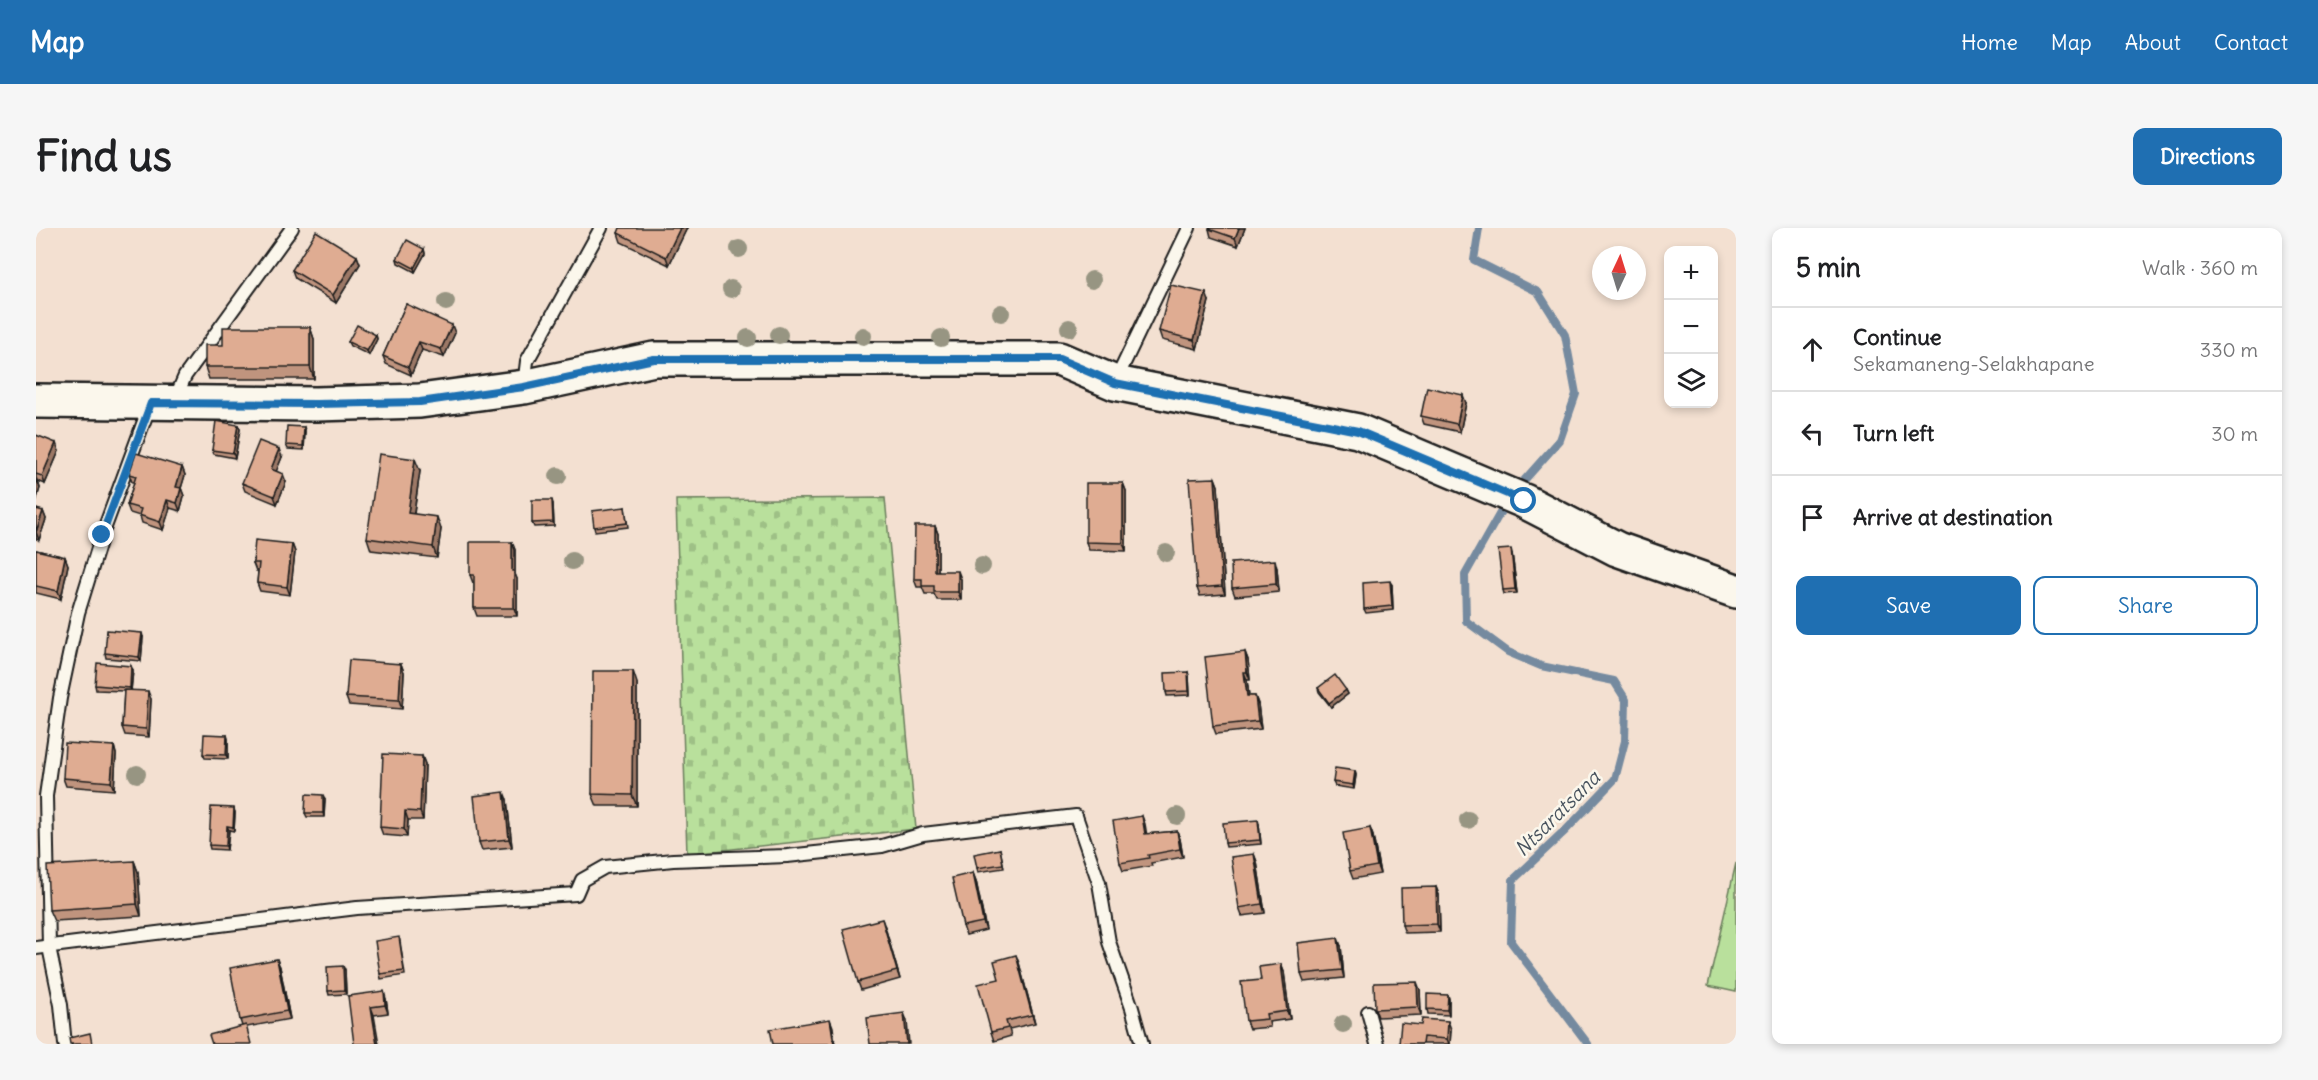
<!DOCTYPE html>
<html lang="en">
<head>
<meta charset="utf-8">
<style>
  :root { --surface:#fff; --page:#f6f6f6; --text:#202124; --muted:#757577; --line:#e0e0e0; --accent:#1f6fb2 }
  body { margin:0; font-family:Delius,sans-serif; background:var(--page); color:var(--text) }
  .controls { position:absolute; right:18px; top:18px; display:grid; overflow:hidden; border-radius:12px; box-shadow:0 3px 9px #0003 }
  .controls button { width:54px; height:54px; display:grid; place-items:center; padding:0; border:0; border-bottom:2px solid var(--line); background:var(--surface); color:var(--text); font:30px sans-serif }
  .compass { position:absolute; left:1556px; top:18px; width:54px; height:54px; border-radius:50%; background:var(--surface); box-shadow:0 3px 9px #0003; rotate:4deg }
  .stop { position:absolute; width:18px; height:18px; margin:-14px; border:4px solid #1f6fb2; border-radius:50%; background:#fff }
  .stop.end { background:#1f6fb2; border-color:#fff; box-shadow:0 2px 6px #0008 }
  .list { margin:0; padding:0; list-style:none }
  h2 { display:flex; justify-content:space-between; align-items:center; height:78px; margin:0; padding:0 24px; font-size:26px }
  h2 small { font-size:20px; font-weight:400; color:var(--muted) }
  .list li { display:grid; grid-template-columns:39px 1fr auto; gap:18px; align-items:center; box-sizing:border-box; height:84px; padding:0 24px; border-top:2px solid var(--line) }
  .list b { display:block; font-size:22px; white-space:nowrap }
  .list p { margin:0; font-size:20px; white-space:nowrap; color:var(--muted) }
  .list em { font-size:20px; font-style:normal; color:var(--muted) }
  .actions { display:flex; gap:12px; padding:18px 24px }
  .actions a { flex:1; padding:14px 0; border:2px solid var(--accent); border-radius:12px; text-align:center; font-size:21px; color:var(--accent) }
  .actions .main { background:var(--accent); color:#fff }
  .icon { flex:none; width:33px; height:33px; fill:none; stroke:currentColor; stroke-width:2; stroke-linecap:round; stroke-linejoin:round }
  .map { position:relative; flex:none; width:1700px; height:816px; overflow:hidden; border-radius:12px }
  header { display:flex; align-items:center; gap:36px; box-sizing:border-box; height:84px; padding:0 30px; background:var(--accent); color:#fff }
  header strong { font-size:28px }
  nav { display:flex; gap:33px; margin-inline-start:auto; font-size:21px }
  .intro { display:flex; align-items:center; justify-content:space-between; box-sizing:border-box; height:144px; padding:0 36px }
  h1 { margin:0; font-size:42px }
  .button { padding:15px 27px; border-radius:12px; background:var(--accent); color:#fff; font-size:21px; font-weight:700 }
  main { display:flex; gap:36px; padding:0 36px }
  aside { flex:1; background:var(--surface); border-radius:12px; box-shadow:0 3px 9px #0003 }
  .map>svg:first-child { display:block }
  .cemetery { fill:url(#cemetery-stones); stroke:#6a7e5c; stroke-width:1.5 }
  .garden { fill:#b9e09c; stroke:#6a7e5c; stroke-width:1.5 }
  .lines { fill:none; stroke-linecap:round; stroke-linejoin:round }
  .stream { stroke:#748a9f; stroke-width:8 }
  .lane-casing { stroke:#1c1c1c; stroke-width:16 }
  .secondary-casing { stroke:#1c1c1c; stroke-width:38 }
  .lane { stroke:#fbf7ec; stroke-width:12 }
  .secondary { stroke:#fbf7ec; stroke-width:33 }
  .tree { fill:#979582 }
  .wall { fill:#c0947e; stroke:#1c1c1c; stroke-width:1.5 }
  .shaded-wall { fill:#9c7866; stroke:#1c1c1c; stroke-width:1.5 }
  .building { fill:#dfac92; stroke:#1c1c1c; stroke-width:1.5 }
  .route { stroke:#1f6fb2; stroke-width:8 }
  .labels { text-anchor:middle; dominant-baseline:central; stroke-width:5; stroke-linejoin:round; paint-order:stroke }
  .water-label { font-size:20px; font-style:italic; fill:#48535e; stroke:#fbf7ec }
</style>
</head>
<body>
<header>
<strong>Map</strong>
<nav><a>Home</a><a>Map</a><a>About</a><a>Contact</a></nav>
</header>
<div class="intro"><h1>Find us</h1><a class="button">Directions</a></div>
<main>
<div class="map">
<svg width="1700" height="816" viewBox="0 0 1700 816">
  <defs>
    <pattern id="cemetery-stones" width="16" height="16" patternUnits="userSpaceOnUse" patternTransform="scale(1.5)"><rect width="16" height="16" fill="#b9e09c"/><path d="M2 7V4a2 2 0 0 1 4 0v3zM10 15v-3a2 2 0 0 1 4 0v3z" fill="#9ec086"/></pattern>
  </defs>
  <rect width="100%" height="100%" fill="#f3e0d1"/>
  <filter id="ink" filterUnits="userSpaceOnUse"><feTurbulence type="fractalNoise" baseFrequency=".0167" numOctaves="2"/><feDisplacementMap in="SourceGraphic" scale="12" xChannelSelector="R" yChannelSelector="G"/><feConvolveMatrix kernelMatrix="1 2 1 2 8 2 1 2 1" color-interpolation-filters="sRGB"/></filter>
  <g filter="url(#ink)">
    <!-- cemetery -->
    <path class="cemetery" d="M849 270 880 601 651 626 640 272Z"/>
    <!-- garden -->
    <path class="garden" d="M1700 635V764L1672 758Z"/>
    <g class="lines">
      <!-- stream -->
      <g class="stream">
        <path d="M1443 0 1438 32 1502 64 1529 107 1540 166 1524 212 1484 257"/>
        <path d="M1464 285 1429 347 1430 393 1472 424 1505 438 1578 453 1590 472 1589 513 1579 551 1529 603 1477 652 1475 714 1552 816"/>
      </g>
      <!-- lane casing -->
      <g class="lane-casing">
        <g id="lane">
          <path d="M1079 154 1153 0"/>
          <path d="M488 158 491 133 565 0"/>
          <path d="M139 171 149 148 256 0"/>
          <path d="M0 720 321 680 540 666 546 652 569 639 637 632 751 628 846 618 887 606 1040 588 1063 655 1073 714 1096 780 1106 816"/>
          <path d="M1332 784 1341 816"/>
          <path d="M29 816 25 777 13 719 10 568 24 470 42 385 66 307 114 177"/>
        </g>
      </g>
      <!-- secondary casing -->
      <g class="secondary-casing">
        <path id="secondary" d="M0 173 280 176 384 173 488 159 618 131H1023L1079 155 1322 203 1488 273 1581 321 1700 363"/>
      </g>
      <!-- lane -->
      <use href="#lane" class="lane"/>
      <!-- secondary -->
      <use href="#secondary" class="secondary"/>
    </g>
    <!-- trees -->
    <g class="tree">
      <circle cx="703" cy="21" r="9"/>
      <circle cx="1056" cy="52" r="9"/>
      <circle cx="695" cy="61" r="9"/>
      <circle cx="410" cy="74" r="9"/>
      <circle cx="965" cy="85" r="9"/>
      <circle cx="1033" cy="100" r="9"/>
      <circle cx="743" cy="107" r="9"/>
      <circle cx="827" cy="108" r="9"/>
      <circle cx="712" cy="110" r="9"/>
      <circle cx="905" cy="110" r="9"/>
      <circle cx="522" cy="248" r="9"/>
      <circle cx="1130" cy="325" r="9"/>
      <circle cx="536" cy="333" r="9"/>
      <circle cx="946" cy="338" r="9"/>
      <circle cx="101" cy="546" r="9"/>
      <circle cx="1141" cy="588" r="9"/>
      <circle cx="1432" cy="592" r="9"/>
      <circle cx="1307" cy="796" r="9"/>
    </g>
    <!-- wall -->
    <g class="wall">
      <path d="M651 0 633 37 585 14 582 5Z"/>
      <path d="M1209 0 1202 18 1175 9 1173 1Z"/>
      <path d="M388 21 389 26 379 44 362 35 361 31Z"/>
      <path d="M321 28 324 36 300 75 259 50 256 42Z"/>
      <path d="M1173 73 1161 121 1126 112 1123 103Z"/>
      <path d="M370 76 419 105 408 129 386 122 375 147 350 136 347 128Z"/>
      <path d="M274 99 278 111V151H173L169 139Z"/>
      <path d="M340 107 341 111 333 127 314 118 312 114Z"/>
      <path d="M1430 175 1424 204 1388 196 1385 188Z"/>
      <path d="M202 197 204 201 199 230 178 226 176 222Z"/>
      <path d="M268 199 269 203 268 222 252 221 250 217Z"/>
      <path d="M0 207 23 223 9 256 2 253 4 260 0 274Z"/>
      <path d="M246 229 240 243 250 254 241 276 209 263 206 255Z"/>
      <path d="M146 239 149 247 145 260 148 268 144 283 134 280 127 302 106 295 104 288 94 285 91 277 98 254H96L93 246Z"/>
      <path d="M384 243 378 286 405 301 401 330 335 322 331 310Z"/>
      <path d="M1179 250 1182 258 1189 366 1164 368 1161 360Z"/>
      <path d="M1087 255 1090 263V323L1053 322 1050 314Z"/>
      <path d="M517 276 518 298 498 299 496 295Z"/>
      <path d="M589 279 592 299 559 303 558 299Z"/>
      <path d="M0 281 7 283 10 291 3 312 0 311Z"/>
      <path d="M899 298 902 306V343L925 351V372H901L898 366H889L886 359H881L878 351Z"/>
      <path d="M476 314 479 322V346L481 351V388H441L438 380V355H437L434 347Z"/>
      <path d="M256 316 259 324 254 367 224 363 221 355 222 343H220L217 335Z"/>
      <path d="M0 322 29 329 32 337 25 371 0 365Z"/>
      <path d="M1476 325 1481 365 1468 366 1467 362Z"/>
      <path d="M1241 340 1243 364 1199 368 1196 360Z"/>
      <path d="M1356 357 1357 382 1330 385 1328 381Z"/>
      <path d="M107 409 105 433 70 430 69 425Z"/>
      <path d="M1209 424 1212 432 1214 452H1211L1213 468H1219L1222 476 1225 501 1180 506 1177 498Z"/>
      <path d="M365 436 368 444 366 481 313 477 310 469Z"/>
      <path d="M97 442 95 462 115 471 113 509 89 507 86 499 88 463 60 462 59 457Z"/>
      <path d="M1152 444 1153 448 1154 467 1131 468 1130 464Z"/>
      <path d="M601 455V578H561L556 566Z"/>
      <path d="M1282 460 1310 462 1312 466 1295 479 1283 464Z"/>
      <path d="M191 507 192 511V531L169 530 167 526Z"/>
      <path d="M78 518 80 526 78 562 30 558 27 550Z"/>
      <path d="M386 528 389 536 387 592H372L371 609 347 607 344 599Z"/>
      <path d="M1319 543 1320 547 1318 561 1299 558 1297 554Z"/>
      <path d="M289 571 288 589H271L269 585Z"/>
      <path d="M471 572 476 619 446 622 443 614Z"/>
      <path d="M199 585 198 603 193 602 191 622 174 621 173 617Z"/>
      <path d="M1106 588 1110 606 1141 603 1144 611 1147 629 1115 635 1116 638 1087 643 1084 635Z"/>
      <path d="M1223 596 1225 616 1190 619 1189 615Z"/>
      <path d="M1334 600 1337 608 1344 646 1317 651 1314 643Z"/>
      <path d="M964 621 968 640 942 644 941 640Z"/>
      <path d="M1218 626 1221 634 1229 685 1206 688 1203 680Z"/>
      <path d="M98 633 102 644 105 688 18 693 13 682Z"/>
      <path d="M937 645 940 653 950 702 930 707 927 698Z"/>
      <path d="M1400 659 1403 667 1404 704 1369 705 1366 697Z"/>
      <path d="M849 699 864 751 825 762 822 754Z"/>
      <path d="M364 713 369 747 345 751 344 746Z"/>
      <path d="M1305 718 1308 750 1268 754 1265 746Z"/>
      <path d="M983 735 999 795 973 801 975 808 958 813 955 804 963 751Z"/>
      <path d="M1245 736 1248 744 1254 791 1233 794 1234 799 1213 801 1210 793 1225 752Z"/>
      <path d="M244 739 254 791 211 799 206 798 204 792Z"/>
      <path d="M309 742 310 766 293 767 292 763Z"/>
      <path d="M1384 762 1385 787 1342 789 1339 781Z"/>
      <path d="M1412 767 1413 771V787L1392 786 1391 781Z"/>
      <path d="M312 768 350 771 352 785 338 787Z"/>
      <path d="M1415 801 1414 816H1363Z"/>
    </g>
    <!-- shaded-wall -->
    <g class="shaded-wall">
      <path d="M644 0H651L633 37 630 29Z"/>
      <path d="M1203 0H1209L1202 18 1199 10Z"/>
      <path d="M388 21 389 26 379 44 378 40Z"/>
      <path d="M321 28 324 36 300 75 297 67Z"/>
      <path d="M1170 65 1173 73 1161 121 1158 112Z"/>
      <path d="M416 97 419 105 408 129 405 121Z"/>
      <path d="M274 99 278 111V151L274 139Z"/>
      <path d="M340 107 341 111 333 127 331 123Z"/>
      <path d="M383 114 386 122 375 147 372 139Z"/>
      <path d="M1427 167 1430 175 1424 204 1421 196Z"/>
      <path d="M202 197 204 201 199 230 197 225Z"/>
      <path d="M268 199 269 203 268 222 267 218Z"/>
      <path d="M20 215 23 223 9 256 6 248Z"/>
      <path d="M243 221 246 229 238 249 235 241Z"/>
      <path d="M379 231 384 243 376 297 372 285Z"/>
      <path d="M146 239 149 247 143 267 140 259Z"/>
      <path d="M247 246 250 254 241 276 238 268Z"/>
      <path d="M1179 250 1182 258 1189 366 1186 358Z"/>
      <path d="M1 252 4 260 0 273V256Z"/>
      <path d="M1087 255 1090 263V323L1087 315Z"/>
      <path d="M145 260 148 268 144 283 141 275Z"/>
      <path d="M131 272 134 280 127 302 124 294Z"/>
      <path d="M516 272 517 276 518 298 517 294Z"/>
      <path d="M7 283 10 291 3 312 0 304Z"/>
      <path d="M401 289 405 301 401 330 397 319Z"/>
      <path d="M899 298 902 306V351L899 343Z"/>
      <path d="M476 314 479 322V346L481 351V388L478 380 476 343Z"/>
      <path d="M256 316 259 324 254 367 251 359Z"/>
      <path d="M1475 321 1476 325 1481 365 1479 361Z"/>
      <path d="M29 329 32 337 25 371 22 363Z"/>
      <path d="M1239 332 1241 340 1243 364 1240 356Z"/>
      <path d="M922 343 925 351V372L922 364Z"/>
      <path d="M1354 353 1356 357 1357 382 1356 378Z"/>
      <path d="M106 405 107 409 105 433 103 429Z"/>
      <path d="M1209 424 1212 432 1214 452 1211 444Z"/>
      <path d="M365 436 368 444 366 481 363 472Z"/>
      <path d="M95 438 97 442 95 464 94 460Z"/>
      <path d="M597 443 601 455V578L596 567Z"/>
      <path d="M1152 444 1153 448 1154 467 1153 463Z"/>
      <path d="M1208 444 1211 452 1214 476 1211 468Z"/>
      <path d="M1310 462 1312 466 1295 479 1293 475Z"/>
      <path d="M112 463 115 471 113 509 110 501Z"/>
      <path d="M1219 468 1222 476 1225 501 1222 493Z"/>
      <path d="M191 507 192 511V531L190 527Z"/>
      <path d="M78 518 80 526 78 562 75 554Z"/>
      <path d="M386 528 389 536 387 592 384 584Z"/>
      <path d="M1319 543 1320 547 1318 561 1317 557Z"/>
      <path d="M468 564 471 572 476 619 473 611Z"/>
      <path d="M287 567 289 571 288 589 287 585Z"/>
      <path d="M198 580 199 585 198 603 197 599Z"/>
      <path d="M369 583 372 592 371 609 368 601Z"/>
      <path d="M1106 588 1109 596 1112 614 1109 606Z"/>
      <path d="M1222 592 1223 596 1225 616 1224 612Z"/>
      <path d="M191 598 193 602 191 622 190 618Z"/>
      <path d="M1334 600 1337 608 1344 646 1341 638Z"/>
      <path d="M1141 603 1144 611 1147 629 1144 621Z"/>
      <path d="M1218 626 1221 634 1229 685 1226 676Z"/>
      <path d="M98 633 102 644 105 688 101 676Z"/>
      <path d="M937 645 940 653 950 702 947 694Z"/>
      <path d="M1400 659 1403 667 1404 704 1401 696Z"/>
      <path d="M846 691 849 699 864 751 861 743Z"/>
      <path d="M1302 710 1305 718 1308 750 1306 742Z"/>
      <path d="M980 727 983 735 999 795 996 787Z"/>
      <path d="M241 731 244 739 254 791 251 783Z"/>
      <path d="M1245 736 1248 744 1254 791 1251 783Z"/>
      <path d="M307 738 309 742 310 766 308 762Z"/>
      <path d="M1381 754 1384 762 1385 787 1382 779Z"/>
      <path d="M348 763 350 771 352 785 349 777Z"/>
      <path d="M1412 767 1413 771V787L1411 782Z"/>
      <path d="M335 779 338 787 343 816H341Z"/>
      <path d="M868 785 871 793 873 816H871Z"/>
      <path d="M794 791 797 799 799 816H798Z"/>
      <path d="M1412 793 1415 801 1414 816H1413L1411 811Z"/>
    </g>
    <!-- building -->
    <g class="building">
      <path d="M584 0H644L630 29 582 5Z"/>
      <path d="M1173 0H1203L1199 10 1173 1Z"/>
      <path d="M280 3 321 28 297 67 256 42Z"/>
      <path d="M371 12 388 21 378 40 361 31Z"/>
      <path d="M1135 57 1170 65 1158 112 1123 103Z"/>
      <path d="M370 76 416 97 405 121 383 114 372 139 347 128Z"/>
      <path d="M321 97 340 107 331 123 312 114Z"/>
      <path d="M187 99H274V139H169V117H187Z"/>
      <path d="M1391 159 1427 167 1421 196 1385 188Z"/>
      <path d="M180 193 202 197 197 225 176 222Z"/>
      <path d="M251 198 268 199 267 218 250 217Z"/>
      <path d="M0 207 20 215 6 248 0 246Z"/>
      <path d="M223 213 243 221 235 241 247 246 238 268 206 255Z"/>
      <path d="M100 225 146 239 140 259 145 260 141 275 131 272 124 294 103 287 105 281 91 277 100 248 93 246Z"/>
      <path d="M343 226 379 231 372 285 401 289 397 319 331 310Z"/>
      <path d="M1179 250 1186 358 1161 360 1153 251Z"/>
      <path d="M1050 255H1087V315L1050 314Z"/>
      <path d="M496 272H516L517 294 496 295Z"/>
      <path d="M589 279 591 295 558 299 556 283Z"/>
      <path d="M0 281 7 283 0 304Z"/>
      <path d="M879 298H899V343H922V364H898V358H886V351H878Z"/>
      <path d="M219 312 256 316 251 359 221 355 223 335H217Z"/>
      <path d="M434 314H476V343H478V380H438V347H434Z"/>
      <path d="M1475 321 1479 361 1467 362 1462 322Z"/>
      <path d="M0 322 29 329 22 363 0 358Z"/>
      <path d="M1239 332 1240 356 1196 360 1195 335Z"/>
      <path d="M1354 353 1356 378 1328 381 1327 355Z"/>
      <path d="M71 402 106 405 103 429 69 425Z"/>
      <path d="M1209 424 1211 444H1208L1211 468H1219L1222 493 1177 498 1169 429Z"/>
      <path d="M313 432 365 436 363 472 310 469Z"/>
      <path d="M61 435 95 438 94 460 59 457Z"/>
      <path d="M557 443H597L596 567 556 566Z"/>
      <path d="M1152 444 1153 463 1130 464 1129 445Z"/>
      <path d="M1299 447 1310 462 1293 475 1282 460Z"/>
      <path d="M88 462 112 463 110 501 86 499Z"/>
      <path d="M168 506 191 507 190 527 167 526Z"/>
      <path d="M29 515 78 518 75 554 27 550Z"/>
      <path d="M347 526 386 528 384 584 369 583 368 601 344 599Z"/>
      <path d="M1299 540 1319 543 1317 557 1297 554Z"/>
      <path d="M468 564 473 611 443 614 438 568Z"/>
      <path d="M270 566 287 567V585H269Z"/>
      <path d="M175 579 198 580 197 599 191 598 190 618 173 617Z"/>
      <path d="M1106 588 1109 606 1141 603 1144 621 1112 627 1113 630 1084 635 1077 593Z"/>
      <path d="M1222 592 1224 612 1189 615 1187 595Z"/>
      <path d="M1334 600 1341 638 1314 643 1307 605Z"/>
      <path d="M964 621 967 636 941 640 938 626Z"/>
      <path d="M1218 626 1226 676 1203 680 1195 629Z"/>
      <path d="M98 633 101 676 13 682 11 638Z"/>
      <path d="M937 645 947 694 927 698 916 650Z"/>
      <path d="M1400 659 1401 696 1366 697 1365 660Z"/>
      <path d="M846 691 861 743 822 754 807 701Z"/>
      <path d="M363 709 368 743 344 746 339 713Z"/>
      <path d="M1302 710 1306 742 1265 746 1262 715Z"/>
      <path d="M980 727 996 787 970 793 972 800 955 804 942 756 963 751 958 733Z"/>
      <path d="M241 731 251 783 204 792 194 740Z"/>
      <path d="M1245 736 1251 783 1230 786 1231 791 1210 793 1205 754 1225 752 1223 739Z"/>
      <path d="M307 738 308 762 292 763 291 739Z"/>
      <path d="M1381 754 1382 779 1339 781 1338 755Z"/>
      <path d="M348 763 349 777 335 779 341 816H318L312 768Z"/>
      <path d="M1391 766 1412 767 1411 782 1391 781Z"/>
      <path d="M868 785 871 816H834L831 790Z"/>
      <path d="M794 791 798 816H737L734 801Z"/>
      <path d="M1386 791 1412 793 1411 811 1387 809 1386 816H1363L1365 795 1385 797Z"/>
      <path d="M210 797 215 816H176L173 807Z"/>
      <path d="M54 805 56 816H34L33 810Z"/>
    </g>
  </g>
  <g class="lines" filter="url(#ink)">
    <!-- route -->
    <path class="route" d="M66 307 115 175 280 176 384 174 488 159 618 131H1023L1079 155 1322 203 1488 273"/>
  </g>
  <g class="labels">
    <!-- water labels -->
    <g class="water-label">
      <text transform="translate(1521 585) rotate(-45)">Ntsaratsana</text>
    </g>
  </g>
</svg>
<div class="controls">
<button>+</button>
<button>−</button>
<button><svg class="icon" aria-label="layers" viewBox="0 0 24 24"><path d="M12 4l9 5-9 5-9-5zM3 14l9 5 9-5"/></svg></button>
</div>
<svg class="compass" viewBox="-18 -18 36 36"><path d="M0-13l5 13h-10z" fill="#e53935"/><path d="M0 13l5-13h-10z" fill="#757577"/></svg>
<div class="stop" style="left:1488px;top:273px"></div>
<div class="stop end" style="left:66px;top:307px"></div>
</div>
<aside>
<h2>5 min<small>Walk · 360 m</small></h2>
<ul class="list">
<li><svg class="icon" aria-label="ahead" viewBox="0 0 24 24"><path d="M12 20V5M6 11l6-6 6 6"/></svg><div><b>Continue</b><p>Sekamaneng-Selakhapane</p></div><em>330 m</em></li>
<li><svg class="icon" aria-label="left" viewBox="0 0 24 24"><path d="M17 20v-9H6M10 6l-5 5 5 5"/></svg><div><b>Turn left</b></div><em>30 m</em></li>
<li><svg class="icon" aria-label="arrive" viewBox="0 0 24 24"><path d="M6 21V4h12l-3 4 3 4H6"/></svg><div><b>Arrive at destination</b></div></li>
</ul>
<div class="actions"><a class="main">Save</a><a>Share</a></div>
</aside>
</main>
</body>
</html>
